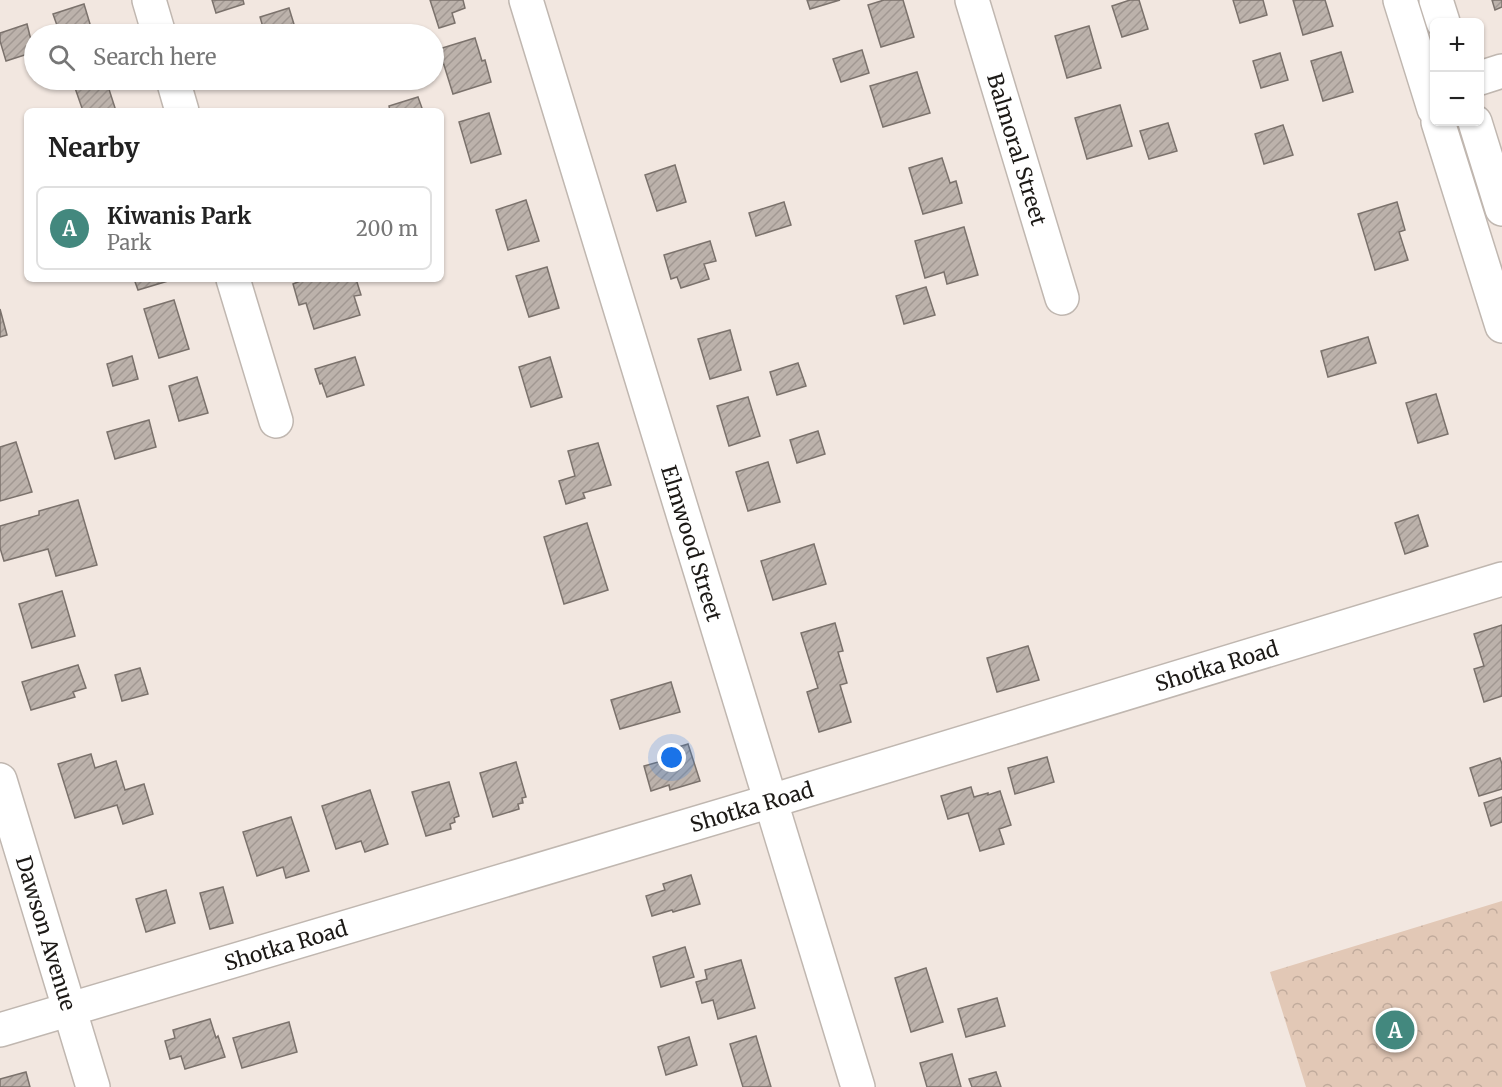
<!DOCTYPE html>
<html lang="en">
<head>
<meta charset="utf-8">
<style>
  :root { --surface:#fff; --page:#f2f2f2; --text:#222; --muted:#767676; --line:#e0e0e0; --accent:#43887e }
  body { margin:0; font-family:Merriweather,serif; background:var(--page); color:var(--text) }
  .controls { position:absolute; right:18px; top:18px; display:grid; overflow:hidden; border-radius:9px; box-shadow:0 2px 4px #0004 }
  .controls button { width:54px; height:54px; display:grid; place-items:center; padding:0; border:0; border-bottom:2px solid var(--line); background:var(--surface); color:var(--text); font:30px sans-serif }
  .you { position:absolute; left:672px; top:758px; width:21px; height:21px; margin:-15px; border:4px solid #fff; border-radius:50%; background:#1a73e8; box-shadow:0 0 0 9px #1a73e833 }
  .badge { display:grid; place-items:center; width:39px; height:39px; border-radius:50%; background:var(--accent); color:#fff; font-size:20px; font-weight:700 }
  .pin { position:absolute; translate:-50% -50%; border:3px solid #fff; box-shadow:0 2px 6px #0006 }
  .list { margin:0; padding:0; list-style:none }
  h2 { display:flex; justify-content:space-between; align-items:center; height:78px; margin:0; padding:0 24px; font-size:26px }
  h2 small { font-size:20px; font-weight:400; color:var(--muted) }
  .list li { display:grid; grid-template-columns:39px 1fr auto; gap:18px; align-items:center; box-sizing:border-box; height:84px; margin:0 12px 12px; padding:0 12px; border:2px solid var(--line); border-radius:9px }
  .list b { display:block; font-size:22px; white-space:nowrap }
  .list p { margin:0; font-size:20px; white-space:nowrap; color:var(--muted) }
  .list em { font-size:20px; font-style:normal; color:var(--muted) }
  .icon { flex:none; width:33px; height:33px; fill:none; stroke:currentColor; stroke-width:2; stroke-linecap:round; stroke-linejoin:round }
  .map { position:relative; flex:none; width:1502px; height:1087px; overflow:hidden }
  .search { position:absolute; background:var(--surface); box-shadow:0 2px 4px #0004; left:24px; top:24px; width:420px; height:66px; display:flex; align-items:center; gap:15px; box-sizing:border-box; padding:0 21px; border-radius:33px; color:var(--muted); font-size:22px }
  .panel { position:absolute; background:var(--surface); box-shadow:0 2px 4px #0004; left:24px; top:108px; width:420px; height:174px; border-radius:9px }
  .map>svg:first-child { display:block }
  .park { fill:url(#park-crowns) }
  .building { fill:url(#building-hatch); stroke:#7b726c; stroke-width:1.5 }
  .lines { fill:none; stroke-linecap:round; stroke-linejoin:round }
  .minor-casing { stroke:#c0b7b0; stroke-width:36 }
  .minor { stroke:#fff; stroke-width:33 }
  .labels { text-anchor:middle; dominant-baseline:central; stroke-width:5; stroke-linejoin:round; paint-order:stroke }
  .street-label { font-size:21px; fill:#1c1916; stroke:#f2e7e0 }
</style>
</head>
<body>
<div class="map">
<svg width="1502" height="1087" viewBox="0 0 1502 1087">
  <defs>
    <pattern id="park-crowns" width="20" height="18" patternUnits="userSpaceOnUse" patternTransform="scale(1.5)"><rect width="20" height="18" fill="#e2c8b6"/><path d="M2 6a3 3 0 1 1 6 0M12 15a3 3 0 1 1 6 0" fill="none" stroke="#c1ab9c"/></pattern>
    <pattern id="building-hatch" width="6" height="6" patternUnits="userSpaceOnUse" patternTransform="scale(1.5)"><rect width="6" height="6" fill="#bcb2ab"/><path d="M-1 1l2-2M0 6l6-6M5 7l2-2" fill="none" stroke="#a19892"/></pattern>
  </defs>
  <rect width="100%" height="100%" fill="#f2e7e0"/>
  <!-- park -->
  <path class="park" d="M1502 901V1087H1306L1270 972Z"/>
  <!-- building -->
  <g class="building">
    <path d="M212 0H243L244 4 216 13Z"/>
    <path d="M430 0H463L465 8 452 13 455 23 439 28Z"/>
    <path d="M807 0H840L810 9Z"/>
    <path d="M884 0H903L914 37 881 47 868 5Z"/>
    <path d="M1130 0H1139L1148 29 1122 37 1112 6Z"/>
    <path d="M1233 0H1263L1267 15 1240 23Z"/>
    <path d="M1293 0H1325L1333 26 1303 35Z"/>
    <path d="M1492 0H1502V7L1495 10Z"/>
    <path d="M84 4 93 34H60L53 14Z"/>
    <path d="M289 8 297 34H265L260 17Z"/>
    <path d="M27 24 34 52 6 61 0 41V33Z"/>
    <path d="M1089 26 1101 68 1067 78 1055 36Z"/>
    <path d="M475 38 482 61 485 60 491 82 453 94 439 49Z"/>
    <path d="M862 50 869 73 841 82 833 59Z"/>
    <path d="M1341 52 1353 92 1323 101 1311 61Z"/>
    <path d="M1280 53 1288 80 1261 88 1253 61Z"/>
    <path d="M917 72 930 113 883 127 870 86Z"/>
    <path d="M91 80H106L116 111H83L74 85Z"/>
    <path d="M237 80H268L240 89Z"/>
    <path d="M418 97 423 111H390L389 106Z"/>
    <path d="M1120 105 1132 146 1087 159 1075 118Z"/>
    <path d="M489 113 501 154 471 163 459 122Z"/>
    <path d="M1168 123 1177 151 1149 159 1140 131Z"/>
    <path d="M1283 125 1293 155 1264 164 1255 134Z"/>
    <path d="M942 158 950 183 956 181 962 203 923 214 909 168Z"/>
    <path d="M675 165 686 202 657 211 645 175Z"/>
    <path d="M526 200 539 241 508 250 496 210Z"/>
    <path d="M784 202 791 225 756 236 749 213Z"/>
    <path d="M1397 202 1405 230 1399 232 1408 260 1375 270 1358 214Z"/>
    <path d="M964 227 978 275 947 284 944 272 925 278 915 241Z"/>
    <path d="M710 241 716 261 704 264 709 279 681 288 677 277 671 279 664 255Z"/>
    <path d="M547 267 559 308 529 317 516 276Z"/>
    <path d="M134 279H167L168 281 138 290Z"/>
    <path d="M305 279H356L361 295 354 296 360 315 314 329 306 303 299 305 293 284Z"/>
    <path d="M926 287 935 315 904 324 896 296Z"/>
    <path d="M174 300 189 349 159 358 144 309Z"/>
    <path d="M0 309 7 335 0 337Z"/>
    <path d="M730 330 741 370 710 379 698 339Z"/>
    <path d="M1368 337 1376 363 1328 377 1321 351Z"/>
    <path d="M132 356 138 379 113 386 107 364Z"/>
    <path d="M355 357 364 385 327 397 322 383 320 384 315 369Z"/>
    <path d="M550 357 562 397 531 407 519 367Z"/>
    <path d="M798 363 806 386 777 395 770 372Z"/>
    <path d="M197 377 208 413 179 421 169 386Z"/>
    <path d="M1436 394 1448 434 1418 443 1406 403Z"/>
    <path d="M748 397 760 436 729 446 717 406Z"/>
    <path d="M149 420 156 447 115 459 107 432Z"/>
    <path d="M818 431 825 454 797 463 790 440Z"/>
    <path d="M16 442 32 492 0 501V447Z"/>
    <path d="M598 443 611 485 583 493 585 498 566 504 559 481 575 476 568 451Z"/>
    <path d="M768 462 780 502 748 511 736 472Z"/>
    <path d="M78 500 97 565 56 576 48 549 4 561 0 548V526L39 515V511Z"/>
    <path d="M1418 515 1428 546 1405 554 1395 523Z"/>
    <path d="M587 523 608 590 564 604 544 537Z"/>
    <path d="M814 544 826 584 773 600 761 561Z"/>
    <path d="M62 591 75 636 32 648 19 604Z"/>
    <path d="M835 623 843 651 838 652 847 683 840 685 851 722 819 732 807 692 818 688 801 633Z"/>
    <path d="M1502 625V696L1484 702 1474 669 1484 666 1474 634Z"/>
    <path d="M1028 646 1039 680 997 692 987 658Z"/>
    <path d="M78 665 86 688 73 692 75 697 31 710 22 682Z"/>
    <path d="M140 668 148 694 122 701 115 675Z"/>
    <path d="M671 682 680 712 620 729 611 700Z"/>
    <path d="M688 744 700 781 670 790 669 785 651 791 644 766 662 761 659 753Z"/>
    <path d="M91 754 95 768 116 761 125 790 144 784 153 814 123 824 117 805 75 818 58 764Z"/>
    <path d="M1047 757 1054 782 1015 794 1008 768Z"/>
    <path d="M1500 758 1502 764V789L1479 796 1470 768Z"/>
    <path d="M516 762 526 797 522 798 523 803 518 804 519 809 493 817 480 773Z"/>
    <path d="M449 782 459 816 454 818 455 822 450 824 451 829 426 836 412 792Z"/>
    <path d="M971 787 974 797 988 793V795L1000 791 1011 825 999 829 1004 844 980 851 968 813 948 819 941 796Z"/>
    <path d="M370 790 388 844 365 852 361 841 336 849 322 806Z"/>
    <path d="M1502 797V822L1491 826 1484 803Z"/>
    <path d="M291 817 309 871 286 878 283 867 257 876 243 832Z"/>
    <path d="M691 875 700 904 673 912 672 910 652 916 646 896 665 890 663 884Z"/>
    <path d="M223 887 233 923 210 929 200 893Z"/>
    <path d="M166 890 175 923 146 932 136 899Z"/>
    <path d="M685 947 694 977 661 987 653 957Z"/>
    <path d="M741 960 755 1008 718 1019 713 1000 702 1003 696 982 707 979 705 970Z"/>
    <path d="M926 968 943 1022 911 1032 895 978Z"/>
    <path d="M997 998 1005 1026 966 1037 958 1009Z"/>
    <path d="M210 1019 216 1038 218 1036 225 1057 185 1069 181 1056 170 1059 165 1041 175 1038 173 1030Z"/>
    <path d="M289 1022 297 1052 242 1068 233 1038Z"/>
    <path d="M756 1036 771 1087H743L730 1044Z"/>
    <path d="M689 1037 697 1065 666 1075 658 1047Z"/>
    <path d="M952 1054 961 1087H927L920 1063Z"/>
    <path d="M26 1072 30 1087H0V1079Z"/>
    <path d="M996 1072 1001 1087H972L969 1079Z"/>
  </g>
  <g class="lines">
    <!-- minor casing -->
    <g class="minor-casing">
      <g id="minor">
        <path d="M149 0 159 34"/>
        <path id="s1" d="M526 0 858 1087"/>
        <path id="s2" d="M972 0 1062 298"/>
        <path d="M1400 0 1434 109"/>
        <path d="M1436 0 1443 22"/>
        <path d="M1480 78 1502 71"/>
        <path d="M173 80 182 111"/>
        <path d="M1438 122 1502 326"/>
        <path d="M1475 122 1502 209"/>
        <path d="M233 279 276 421"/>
        <path id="s3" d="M0 780 93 1087"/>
        <path id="s4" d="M0 1030 771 801 1502 579"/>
      </g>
    </g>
    <!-- minor -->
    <use href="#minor" class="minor"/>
  </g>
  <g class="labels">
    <!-- street labels -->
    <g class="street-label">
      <text stroke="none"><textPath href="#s2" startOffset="156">Balmoral Street</textPath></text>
      <text stroke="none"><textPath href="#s1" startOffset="568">Elmwood Street</textPath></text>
      <text stroke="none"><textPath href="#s4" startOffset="1270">Shotka Road</textPath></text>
      <text stroke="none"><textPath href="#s4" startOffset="784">Shotka Road</textPath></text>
      <text stroke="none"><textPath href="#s3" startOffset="160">Dawson Avenue</textPath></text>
      <text stroke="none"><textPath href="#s4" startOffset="298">Shotka Road</textPath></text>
    </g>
  </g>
</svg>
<div class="controls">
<button>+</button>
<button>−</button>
</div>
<div class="you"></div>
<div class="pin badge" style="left:1395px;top:1030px">A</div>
<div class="search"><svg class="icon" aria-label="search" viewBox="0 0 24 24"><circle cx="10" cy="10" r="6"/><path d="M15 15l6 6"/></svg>Search here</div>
<section class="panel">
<h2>Nearby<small></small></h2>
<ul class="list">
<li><span class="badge">A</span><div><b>Kiwanis Park</b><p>Park</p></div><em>200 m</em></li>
</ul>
</section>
</div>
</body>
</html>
